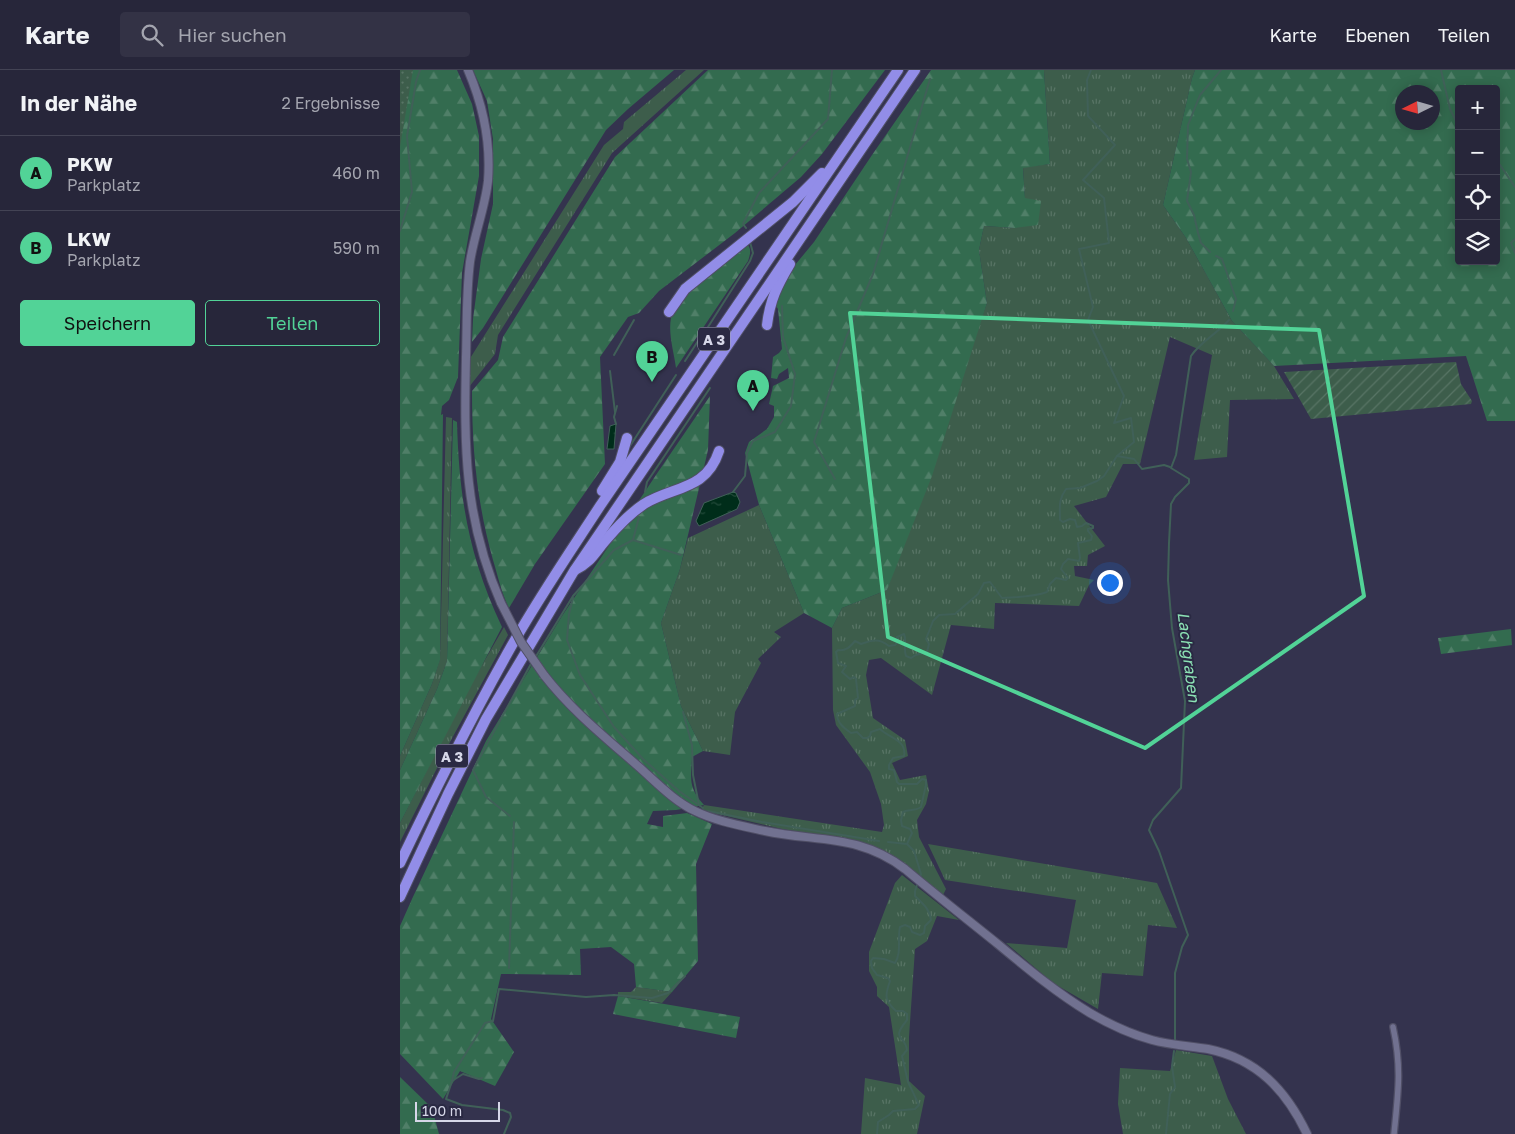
<!DOCTYPE html>
<html lang="de">
<head>
<meta charset="utf-8">
<style>
  :root { --surface:#27263a; --page:#333245; --text:#f1f3f6; --muted:#a4a5af; --line:#434354; --accent:#52d397 }
  body { margin:0; font-family:"Golos Text",sans-serif; background:var(--page); color:var(--text) }
  .controls { position:absolute; right:15px; top:15px; display:grid; overflow:hidden; border-radius:5px; box-shadow:0 2px 12px #0003 }
  .controls button { width:45px; height:45px; display:grid; place-items:center; padding:0; border:0; border-bottom:1px solid var(--line); background:var(--surface); color:var(--text); font:25px sans-serif }
  .compass { position:absolute; left:995px; top:15px; width:45px; height:45px; border-radius:50%; background:var(--surface); box-shadow:0 2px 12px #0003; rotate:265deg }
  .scale { position:absolute; left:15px; bottom:12px; width:85px; box-sizing:border-box; padding-left:5px; border:2px solid #d6d7e8; border-top:0; font-size:14px; line-height:18px; white-space:nowrap; color:#d6d7e8; -webkit-text-stroke:4px #2a2943; paint-order:stroke }
  .you { position:absolute; left:709px; top:512px; width:18px; height:18px; margin:-12px; border:4px solid #fff; border-radius:50%; background:#1a73e8; box-shadow:0 0 0 8px #1a73e833 }
  .badge { display:grid; place-items:center; width:32px; height:32px; border-radius:50%; background:var(--accent); color:#111; font-size:16px; font-weight:700 }
  .pin { position:absolute; translate:-50% -41px; filter:drop-shadow(0 1px 2px #0008) }
  .pin::after { content:''; position:absolute; top:26px; width:18px; height:15px; background:inherit; clip-path:polygon(0 0,100% 0,50% 100%) }
  .list { margin:0; padding:0; list-style:none }
  h2 { display:flex; justify-content:space-between; align-items:center; height:65px; margin:0; padding:0 20px; font-size:21px }
  h2 small { font-size:16px; font-weight:400; color:var(--muted) }
  .list li { display:grid; grid-template-columns:32px 1fr auto; gap:15px; align-items:center; box-sizing:border-box; height:75px; padding:0 20px; border-top:1px solid var(--line) }
  .list b { display:block; font-size:19px; white-space:nowrap }
  .list p { margin:0; font-size:16px; white-space:nowrap; color:var(--muted) }
  .list em { font-size:16px; font-style:normal; color:var(--muted) }
  .actions { display:flex; gap:10px; padding:15px 20px }
  .actions a { flex:1; padding:11px 0; border:1px solid var(--accent); border-radius:5px; text-align:center; font-size:18px; color:var(--accent) }
  .actions .main { background:var(--accent); color:#111 }
  .icon { flex:none; width:28px; height:28px; fill:none; stroke:currentColor; stroke-width:2; stroke-linecap:round; stroke-linejoin:round }
  .map { position:relative; flex:none; width:1115px; height:1064px; overflow:hidden }
  header { display:flex; align-items:center; gap:30px; box-sizing:border-box; height:70px; padding:0 25px; background:var(--surface); border-bottom:1px solid var(--line) }
  header strong { font-size:24px }
  nav { display:flex; gap:28px; margin-inline-start:auto; font-size:18px }
  .search { width:350px; height:45px; background:var(--page); display:flex; align-items:center; gap:12px; box-sizing:border-box; padding:0 18px; border-radius:5px; color:var(--muted); font-size:19px }
  main { display:flex }
  aside { flex:1; background:var(--surface) }
  .map>svg:first-child { display:block }
  .grass { fill:url(#grass-tufts) }
  .forest { fill:url(#forest-firs); fill-rule:evenodd }
  .park { fill:url(#park-dots) }
  .garden { fill:url(#garden-furrows) }
  .water { fill:url(#water-ripples); stroke:#406058 }
  .lines { fill:none; stroke-linecap:round; stroke-linejoin:round }
  .stream { stroke:#406058; stroke-width:2 }
  .street-casing { stroke:#504f66; stroke-width:8 }
  .secondary-casing { stroke:#504f66; stroke-width:10 }
  .highway-casing { stroke:#504f66; stroke-width:12 }
  .street { stroke:#717190; stroke-width:5.5 }
  .secondary { stroke:#717190; stroke-width:8 }
  .highway { stroke:#928de8; stroke-width:10 }
  .secondary-bridge-casing { stroke:#504f66; stroke-width:10; stroke-linecap:butt }
  .secondary-bridge { stroke:#717190; stroke-width:8 }
  .marked { fill:none; stroke:#52d397; stroke-width:4; stroke-linejoin:round }
  .labels { text-anchor:middle; dominant-baseline:central; stroke-width:4; stroke-linejoin:round; paint-order:stroke }
  .shield { fill:#2a2943; stroke:#a2a3b6; stroke-width:1 }
  .shield-label { font-size:14px; font-weight:bold; fill:#d6d7e8 }
  .water-label { font-size:16px; font-style:italic; fill:#8ce2b5; stroke:#2a2943 }
</style>
</head>
<body>
<header>
<strong>Karte</strong>
<div class="search"><svg class="icon" aria-label="search" viewBox="0 0 24 24"><circle cx="10" cy="10" r="6"/><path d="M15 15l6 6"/></svg>Hier suchen</div>
<nav><a>Karte</a><a>Ebenen</a><a>Teilen</a></nav>
</header>
<main>
<aside>
<h2>In der Nähe<small>2 Ergebnisse</small></h2>
<ul class="list">
<li><span class="badge">A</span><div><b>PKW</b><p>Parkplatz</p></div><em>460 m</em></li>
<li><span class="badge">B</span><div><b>LKW</b><p>Parkplatz</p></div><em>590 m</em></li>
</ul>
<div class="actions"><a class="main">Speichern</a><a>Teilen</a></div>
</aside>
<div class="map">
<svg width="1115" height="1064" viewBox="0 0 1115 1064">
  <defs>
    <pattern id="grass-tufts" width="24" height="20" patternUnits="userSpaceOnUse" patternTransform="scale(1.25)"><rect width="24" height="20" fill="#3d5d4b"/><path d="M3 7l-1-3M5 7V3M7 7l1-3M15 17l-1-3M17 17v-4M19 17l1-3" fill="none" stroke="#587465"/></pattern>
    <pattern id="forest-firs" width="22" height="20" patternUnits="userSpaceOnUse" patternTransform="scale(1.25)"><rect width="22" height="20" fill="#336b4f"/><path d="M5 1l3.5 6h-7zM16 11l3.5 6h-7z" fill="#507f68"/></pattern>
    <pattern id="park-dots" width="8" height="8" patternUnits="userSpaceOnUse" patternTransform="scale(1.25)"><rect width="8" height="8" fill="#3d5d4b"/><path d="M2 2h.1M6 6h.1" fill="none" stroke="#587465" stroke-width="1.8" stroke-linecap="round"/></pattern>
    <pattern id="garden-furrows" width="10" height="10" patternUnits="userSpaceOnUse" patternTransform="scale(1.25)"><rect width="10" height="10" fill="#3d5d4b"/><path d="M-1 1l2-2M0 10L10 0M9 11l2-2" fill="none" stroke="#587465"/></pattern>
    <pattern id="water-ripples" width="26" height="14" patternUnits="userSpaceOnUse" patternTransform="scale(1.25)"><rect width="26" height="14" fill="#002d1a"/><path d="M2 4q2-2 4 0t4 0M15 11q2-2 4 0t4 0" fill="none" stroke="#244b3b"/></pattern>
  </defs>
  <rect width="100%" height="100%" fill="#34334e"/>
  <!-- grass -->
  <g class="grass">
    <path d="M286 0H304L212 83 98 265 95 284 69 317V290L204 75 223 59 224 52Z"/>
    <path d="M644 0H795L792 8 763 135 786 168 832 251 874 296 894 329 830 330 827 387 794 390 812 285 770 267 740 394H723L706 427 674 436 705 476 688 485 687 496H674L675 506 694 510 689 515 679 536 595 533 594 559 551 555 532 625 481 588 469 590 466 605 473 648 505 670 508 686 492 693 500 710 526 705 529 721 526 734 517 750 519 767 546 819 543 825 484 781 458 771 382 759 301 740 304 735 482 762 484 755 481 734 470 702 436 655 433 640 432 558 442 538 487 520 587 233 579 180 584 156 615 158 625 128 623 97 650 94Z"/>
    <path d="M46 347 52 348 47 591 37 619 0 700V686L32 614 40 589Z"/>
    <path d="M359 435 404 543 374 562 381 567 358 589 361 593 335 642 330 685 303 681 281 636 261 553 280 499 288 468Z"/>
    <path d="M104 557 108 565 50 672 0 772V753L70 616Z"/>
    <path d="M528 774 757 813 777 858 748 855 743 906 702 903 698 939 653 913 606 873 667 878 676 830 545 810Z"/>
    <path d="M502 805 559 850 537 846 527 871 515 879 509 967V1011L525 1026 517 1064H461L465 1008 501 1015 489 937 477 926V917L469 901V882L495 813Z"/>
    <path d="M236 917 272 922 262 933 218 926V922H231Z"/>
    <path d="M776 980 812 986 828 1029 846 1064H723L718 1034 720 998 770 1001Z"/>
  </g>
  <!-- forest -->
  <g class="forest">
    <path d="M0 0H57L72 34 79 66V106L62 203 58 307 49 330 42 336 41 345 43 344 40 590 32 614 0 686Z"/>
    <path d="M73 0H274L228 39 206 60 83 258 72 272 73 249 81 189 93 134V69L87 31Z"/>
    <path d="M308 0H485L422 84 401 107 335 163 259 221 239 243 228 247 200 287 205 394 135 494 109 538C101 522 98 506 93 490 77 433 72 380 72 321L98 290 103 267 215 87Z"/>
    <path d="M531 0H644L650 94 623 98 625 128 641 131 638 155 615 158 584 156 579 180 587 233 532 406 487 520 442 538 432 558 404 543 359 435 345 383 349 372 367 359 374 347V336L369 334 373 316 389 308 388 298 379 304 377 309 371 308 373 287 379 283 382 279 378 239 375 234 381 212 414 172 472 85Z"/>
    <path d="M795 0H1115V351H1087L1066 286 874 296 832 251 786 168 763 135 792 8ZM1059 19H1096V191H1059ZM1002 22H1032V52H1002Z"/>
    <path d="M347 174C352 179 350 185 348 191L276 298C274 282 268 264 271 248 276 224 327 190 347 174Z"/>
    <path d="M310 326 308 380 280 499 261 553 281 636 303 681 292 687C291 710 288 717 304 735L276 740 253 741 247 754 263 757V746L287 743 312 754 296 794 298 891 272 922 236 917 234 894 211 877 180 879 181 905 101 904 91 949 114 982 95 1016 60 1001 43 1029 0 984V856L12 829 86 671 162 546 258 402Z"/>
    <path d="M53 350 57 352C59 429 69 487 102 557L0 753V700L37 619 47 591Z"/>
    <path d="M1111 559 1112 575 1041 584 1038 568Z"/>
    <path d="M218 926 340 947 336 968 213 944Z"/>
    <path d="M0 1007 32 1038 39 1064H0Z"/>
  </g>
  <!-- park -->
  <path class="park" d="M0 0H13L0 77Z"/>
  <!-- garden -->
  <path class="garden" d="M1056 292 1061 314 1072 331 1071 334 911 349 884 302Z"/>
  <!-- water -->
  <g class="water">
    <path d="M216 354 214 379H207L210 356Z"/>
    <path d="M333 422 336 423 340 432 337 439 299 456 296 451 304 433Z"/>
  </g>
  <g class="lines">
    <!-- stream -->
    <g class="stream">
      <path d="M1041 0 1050 39 1059 57"/>
      <path d="M1096 89 1115 117"/>
      <path d="M346 158 343 154 359 123 428 49 432 0"/>
      <path d="M0 161 12 122 7 66 16 12 20 0"/>
      <path d="M1115 169 1111 173 1115 183"/>
      <path d="M810 182 801 173 798 163 794 145 787 131 791 102 787 89 788 55 800 25 821 0"/>
      <path d="M816 186 822 189 836 229 833 241"/>
      <path d="M308 257 350 191 353 183 350 172"/>
      <path d="M214 285 234 250"/>
      <path d="M285 291 300 268"/>
      <path d="M210 301 215 342"/>
      <path d="M216 354 214 347 217 336"/>
      <path d="M230 376 276 305"/>
      <path d="M717 386 734 389 742 399 764 395 770 397"/>
      <path d="M435 409 414 372 446 268 473 204 530 9"/>
      <path d="M245 422 247 412 310 318"/>
      <path d="M333 422 345 406 347 383 353 371 375 362 391 336 395 304 383 267 382 236"/>
      <path d="M233 470 281 485"/>
      <path d="M173 528 169 544 167 570 180 605 214 657 243 689 279 721 303 738"/>
      <path d="M135 588 173 526 214 480 233 470 239 447"/>
      <path d="M283 642 292 675 293 705 299 735"/>
      <path d="M308 741 362 752 479 771"/>
      <path d="M110 746 86 727 73 700 132 592"/>
      <path d="M488 772 507 774"/>
      <path d="M520 808 521 804 514 781 507 774 512 763 510 759 502 756 501 750 503 742C509 739 516 741 521 737L526 715V710L522 709 517 714H499L497 712 494 700 489 699V695L493 688 504 686C507 670 489 668 480 659L471 662 470 666 467 668H463L457 662 451 663C444 658 437 653 437 644L455 636V630L458 628 456 609 454 607 450 609 442 602 446 596 438 593 436 582 438 580C446 581 450 577 455 571L461 574C472 570 479 568 489 576L495 575 498 572 497 567 504 564C507 571 503 578 506 586L511 588 516 585 527 582 529 574 526 569 533 551 539 545 555 544 578 524 584 513 590 512 602 528C617 527 634 527 647 522L650 514 656 508 666 510 668 508 661 499 663 494 668 489 679 491 680 488 678 473 691 470 692 466 688 461V459L693 458V456L686 453 682 456 677 457 675 450 670 449 663 452 660 450C660 437 658 430 666 419L680 418 697 411 704 406 717 386 734 372 731 348 714 353 724 326 688 250 693 237 679 179 709 173 704 128 683 110 715 75 688 46 687 10 691 0"/>
      <path d="M109 898 114 752"/>
      <path d="M775 971V903L782 877 788 865 759 781 749 760 753 750 781 718 785 631 772 558 768 510 769 473 771 434 775 427 789 413V409L771 398 776 385 791 286C800 272 818 263 829 250"/>
      <path d="M82 1008 79 1009 63 1004 52 1011 46 1029 62 1035 103 1040 110 1043 111 1047 104 1064"/>
      <path d="M52 1011 54 1002 85 953 93 951 99 919 186 927 214 925 252 928 268 923 285 906"/>
      <path d="M477 1064 478 1052 489 1045 493 1041 515 1039 519 1035 508 1012 502 986 507 980C505 964 490 971 507 950V944L503 941H496C484 930 485 925 490 911L488 908 477 905 472 898 471 891 473 888 484 889 495 893C502 882 497 870 500 857L505 855 510 857 512 862 520 865 524 863 525 856 531 850C530 839 522 833 515 826V821L518 812"/>
      <path d="M766 1064 770 1024 775 1017 772 996 774 981"/>
    </g>
    <!-- street casing -->
    <g class="street-casing">
      <path id="street" d="M993 957C1002 998 998 1024 994 1064"/>
    </g>
    <!-- secondary casing -->
    <g class="secondary-casing">
      <g id="secondary">
        <path d="M68 0C83 35 91 72 88 111 85 138 74 165 70 192 66 224 67 256 66 287 64 377 64 449 101 533"/>
        <path d="M144 605C171 640 206 668 239 697 257 713 274 731 295 741 315 751 343 756 365 761 417 772 460 764 505 799 536 825 568 850 599 875 628 899 657 923 690 943 709 954 730 964 752 970 770 975 789 976 808 979 857 989 886 1020 907 1064"/>
      </g>
    </g>
    <!-- highway casing -->
    <g class="highway-casing">
      <g id="highway">
        <path d="M269 242 285 219 393 132 422 103"/>
        <path d="M367 255C370 230 377 216 390 194"/>
        <path d="M202 421 220 392 227 368"/>
        <path d="M175 500C190 493 194 484 205 471 216 458 229 444 244 434 273 416 306 421 319 381"/>
        <path d="M0 793C34 722 69 652 107 584 135 533 168 485 200 436L498 0"/>
        <path d="M0 827 48 724 86 649 174 501 515 0"/>
      </g>
    </g>
    <!-- street -->
    <use href="#street" class="street"/>
    <!-- secondary -->
    <use href="#secondary" class="secondary"/>
    <!-- highway -->
    <use href="#highway" class="highway"/>
    <!-- secondary-bridge casing -->
    <g class="secondary-bridge-casing">
      <path id="secondary-bridge" d="M101 533 121 572 144 605"/>
    </g>
    <!-- secondary-bridge -->
    <use href="#secondary-bridge" class="secondary-bridge"/>
  </g>
  <!-- marked area -->
  <path class="marked" d="M450 243 919 260 964 526 745 678 488 567Z"/>
  <g class="labels">
    <!-- shield labels -->
    <g class="shield">
      <rect x="298" y="257.5" width="32" height="23" rx="4"/>
      <rect x="36" y="674.5" width="32" height="23" rx="4"/>
    </g>
    <g class="shield-label">
      <text x="314" y="269">A 3</text>
      <text x="52" y="686">A 3</text>
    </g>
    <!-- water labels -->
    <g class="water-label">
      <text transform="translate(789 587) rotate(83)">Lachgraben</text>
    </g>
  </g>
</svg>
<div class="controls">
<button>+</button>
<button>−</button>
<button><svg class="icon" aria-label="locate" viewBox="0 0 24 24"><circle cx="12" cy="12" r="6"/><path d="M12 2v4M12 18v4M2 12h4M18 12h4"/></svg></button>
<button><svg class="icon" aria-label="layers" viewBox="0 0 24 24"><path d="M12 4l9 5-9 5-9-5zM3 14l9 5 9-5"/></svg></button>
</div>
<svg class="compass" viewBox="-18 -18 36 36"><path d="M0-13l5 13h-10z" fill="#e53935"/><path d="M0 13l5-13h-10z" fill="#a4a5af"/></svg>
<div class="scale">100 m</div>
<div class="you"></div>
<div class="pin badge" style="left:353px;top:341px">A</div>
<div class="pin badge" style="left:252px;top:312px">B</div>
</div>
</main>
</body>
</html>
